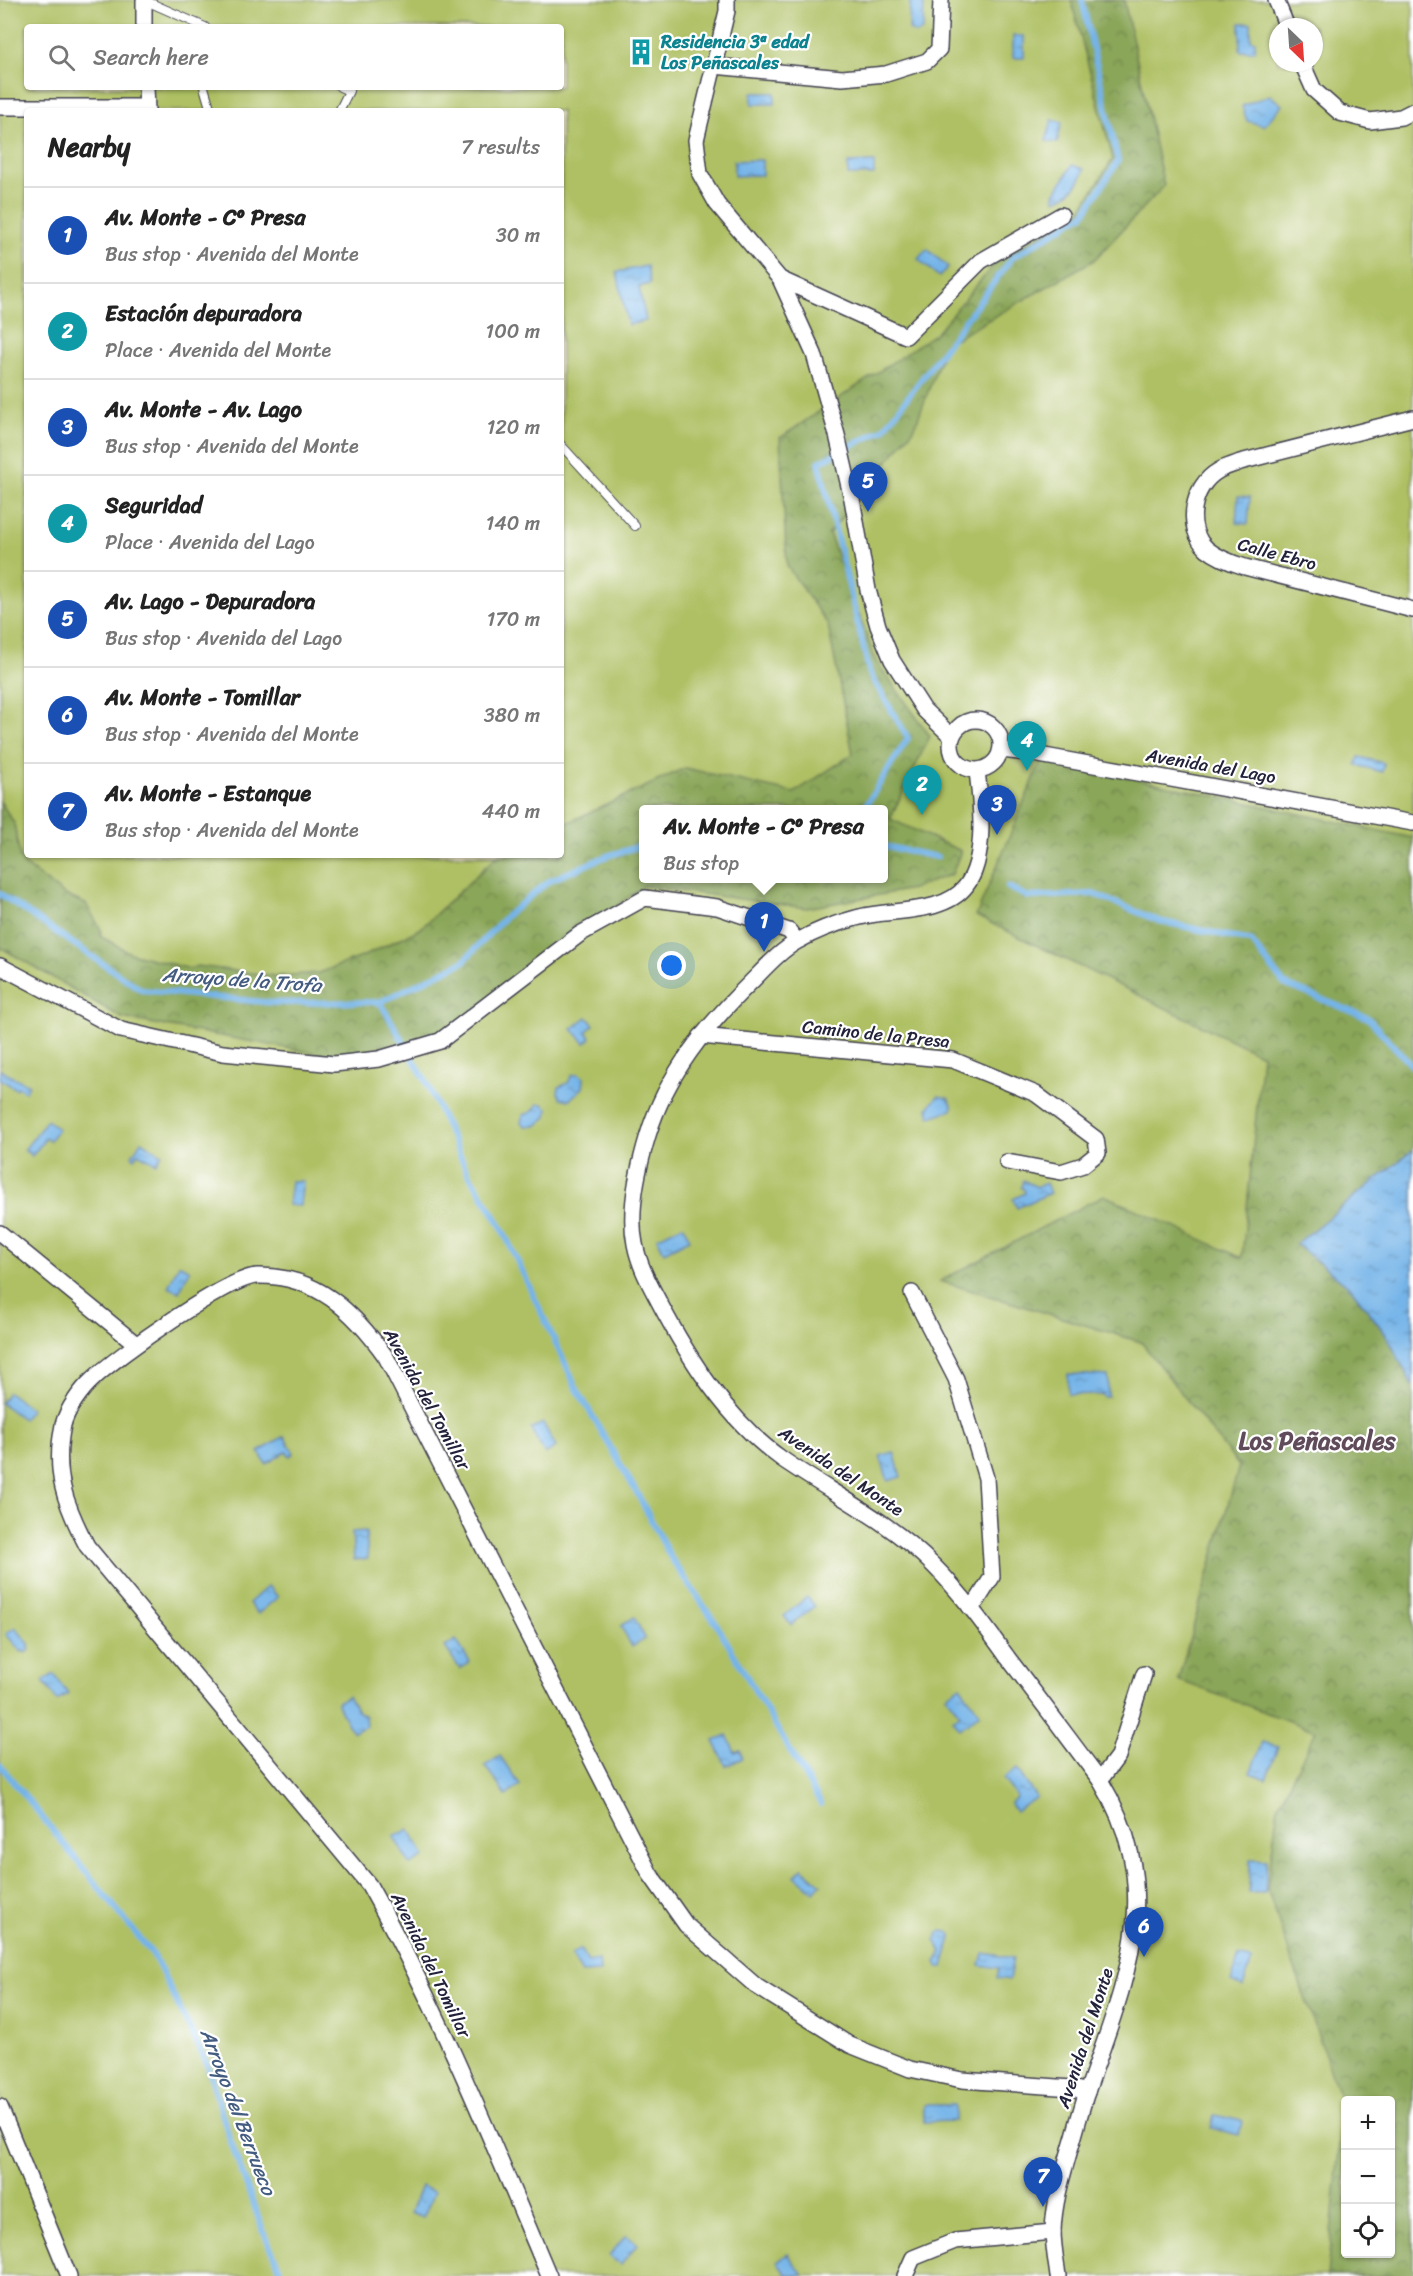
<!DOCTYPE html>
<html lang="en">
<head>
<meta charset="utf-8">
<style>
  :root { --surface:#fff; --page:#f6f6f6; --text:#222; --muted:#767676; --line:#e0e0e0; --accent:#1f6fb2 }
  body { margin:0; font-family:Sriracha,sans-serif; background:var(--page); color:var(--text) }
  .controls { position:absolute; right:18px; bottom:18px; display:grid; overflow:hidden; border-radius:6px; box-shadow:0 2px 4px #0004 }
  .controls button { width:54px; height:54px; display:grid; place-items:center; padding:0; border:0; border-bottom:2px solid var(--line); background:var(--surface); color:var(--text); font:30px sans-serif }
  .compass { position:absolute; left:1269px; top:18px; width:54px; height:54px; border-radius:50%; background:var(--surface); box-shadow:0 2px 4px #0004; rotate:155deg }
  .you { position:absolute; left:672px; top:966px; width:21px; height:21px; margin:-15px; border:4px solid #fff; border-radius:50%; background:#1a73e8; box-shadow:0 0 0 9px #1a73e833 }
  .badge { display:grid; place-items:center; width:39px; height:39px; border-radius:50%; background:var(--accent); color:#fff; font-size:20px; font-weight:700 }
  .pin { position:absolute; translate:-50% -50px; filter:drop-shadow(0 2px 3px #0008) }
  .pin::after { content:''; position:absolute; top:32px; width:21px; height:18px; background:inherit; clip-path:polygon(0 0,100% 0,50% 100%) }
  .popup { position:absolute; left:639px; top:805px; width:249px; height:78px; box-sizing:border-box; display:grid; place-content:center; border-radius:6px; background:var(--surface); filter:drop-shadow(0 2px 4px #0005); font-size:20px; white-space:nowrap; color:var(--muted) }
  .popup b { font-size:22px; color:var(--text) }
  .popup::after { content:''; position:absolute; left:50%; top:100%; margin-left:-12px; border:12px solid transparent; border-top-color:var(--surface) }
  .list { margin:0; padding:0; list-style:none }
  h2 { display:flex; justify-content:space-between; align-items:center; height:78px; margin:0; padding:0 24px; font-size:26px }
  h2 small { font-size:20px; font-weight:400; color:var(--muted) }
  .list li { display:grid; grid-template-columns:39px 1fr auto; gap:18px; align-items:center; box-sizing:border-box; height:96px; padding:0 24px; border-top:2px solid var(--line) }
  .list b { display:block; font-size:22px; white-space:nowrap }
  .list p { margin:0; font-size:20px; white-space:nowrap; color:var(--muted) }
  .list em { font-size:20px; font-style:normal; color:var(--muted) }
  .icon { flex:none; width:33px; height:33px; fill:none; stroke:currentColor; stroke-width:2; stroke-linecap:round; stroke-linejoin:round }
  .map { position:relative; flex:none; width:1413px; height:2276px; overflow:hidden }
  .search { position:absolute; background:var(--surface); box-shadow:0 2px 4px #0004; left:24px; top:24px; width:540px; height:66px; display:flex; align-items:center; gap:15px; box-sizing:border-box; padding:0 21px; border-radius:6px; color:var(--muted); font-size:22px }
  .panel { position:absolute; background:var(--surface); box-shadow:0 2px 4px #0004; left:24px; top:108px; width:540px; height:750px; border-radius:6px }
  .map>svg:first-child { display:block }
  .green { fill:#aec063; stroke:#68714f; stroke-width:1.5; fill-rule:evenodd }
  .forest { fill:url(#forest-crowns); stroke:#56644a; stroke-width:1.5; fill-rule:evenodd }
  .water { fill:url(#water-ripples); stroke:#4c6b92; stroke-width:1.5 }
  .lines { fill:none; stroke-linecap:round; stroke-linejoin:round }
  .stream { stroke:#75b4e8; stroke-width:6 }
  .lane-casing { stroke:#403f4f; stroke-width:10 }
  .street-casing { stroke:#403f4f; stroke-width:18 }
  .lane { stroke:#fff; stroke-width:8 }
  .street { stroke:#fff; stroke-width:15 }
  .labels { text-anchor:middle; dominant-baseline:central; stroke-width:4.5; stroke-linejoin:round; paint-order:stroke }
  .culture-label { font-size:18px; font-weight:bold; fill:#0d838f; stroke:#fff; text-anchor:start }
  .street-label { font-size:18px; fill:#22223b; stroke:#fff }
  .water-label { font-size:20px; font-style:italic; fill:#435c80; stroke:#fff }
  .district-label { font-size:24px; font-weight:bold; fill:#604b5a; stroke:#fff }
</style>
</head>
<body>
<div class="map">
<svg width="1413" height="2276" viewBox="0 0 1413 2276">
  <defs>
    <pattern id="forest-crowns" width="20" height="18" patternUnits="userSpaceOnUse" patternTransform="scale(1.5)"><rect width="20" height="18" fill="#8aa659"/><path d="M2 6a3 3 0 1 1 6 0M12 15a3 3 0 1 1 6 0" fill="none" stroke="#70874b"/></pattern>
    <pattern id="water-ripples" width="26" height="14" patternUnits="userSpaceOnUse" patternTransform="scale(1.5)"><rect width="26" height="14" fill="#75b4e8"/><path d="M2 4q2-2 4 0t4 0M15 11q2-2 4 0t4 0" fill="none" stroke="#6092bd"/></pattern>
  </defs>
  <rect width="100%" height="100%" fill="#fff"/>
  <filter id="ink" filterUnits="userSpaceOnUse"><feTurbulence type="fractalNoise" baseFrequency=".0167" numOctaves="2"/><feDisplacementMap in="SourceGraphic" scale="12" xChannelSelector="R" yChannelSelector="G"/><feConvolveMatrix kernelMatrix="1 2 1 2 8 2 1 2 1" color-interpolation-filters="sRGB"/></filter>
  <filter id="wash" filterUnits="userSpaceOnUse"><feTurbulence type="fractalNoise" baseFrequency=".008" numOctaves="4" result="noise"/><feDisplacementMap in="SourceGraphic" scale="24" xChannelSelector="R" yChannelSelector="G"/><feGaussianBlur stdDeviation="1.35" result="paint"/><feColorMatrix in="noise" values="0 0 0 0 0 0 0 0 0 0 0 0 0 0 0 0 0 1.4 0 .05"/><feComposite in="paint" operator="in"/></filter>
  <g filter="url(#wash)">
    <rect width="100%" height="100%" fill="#e9e3c3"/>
    <!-- green -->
    <path class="green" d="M0 0H1413V2276H0ZM27 27H561V87H27ZM1278 27H1314V63H1278ZM27 111H561V855H27ZM644 810H884V878H644ZM1346 2100H1390V2254H1346Z"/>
    <!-- forest -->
    <g class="forest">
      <path d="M1071 0H1124L1164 186 1094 260 946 344 914 429 829 533 876 661 930 736 890 819 961 851 952 874 912 889 807 908 644 886 437 1037 342 1058 122 1018 0 947V801L14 823 20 857 25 865 65 895 86 904 101 930 100 936 130 953 190 969 197 966 275 976 319 973 366 955 420 929 496 857 501 855H561V826L685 768 794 793 853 754 828 625 787 566 780 438 936 333 997 261 1080 211 1113 159ZM644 810H884V878H644Z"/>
      <path d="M1042 759 1413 838V1150L1296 1244 1351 1288 1387 1336 1413 1386V2276H1327L1343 2106 1267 1889 1278 1806 1316 1731 1178 1680 1239 1466 1141 1342 940 1281 1104 1195 1242 1258 1262 1055 976 916ZM1346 2100H1390V2254H1346Z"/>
    </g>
    <!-- water -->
    <g class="water">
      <path d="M910 1H924L923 30 917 34 909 30Z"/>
      <path d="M1240 23H1251V40L1255 41V51H1240Z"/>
      <rect x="1013" y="36" width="11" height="22"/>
      <rect x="752" y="93" width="23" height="11"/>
      <path d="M1270 95 1282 105 1264 126 1247 121 1242 106Z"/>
      <path d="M1052 120 1062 122 1057 143 1046 141Z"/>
      <path d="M762 160V175L734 176V161Z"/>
      <path d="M874 162V175H848V163Z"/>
      <path d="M1072 165 1084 169C1080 184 1071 195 1055 200V194Z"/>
      <path d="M927 249 948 267 939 277 918 259Z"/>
      <path d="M647 266 650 284 639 287 646 321 628 325 617 272Z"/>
      <path d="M1238 496 1250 497 1248 524 1236 523Z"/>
      <path d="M1359 757 1384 763 1382 772 1356 765Z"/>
      <path d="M587 1017 594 1025 586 1032 591 1038 585 1043 572 1029Z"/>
      <path d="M0 1070 29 1085 25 1092 18 1087 16 1089 0 1079Z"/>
      <path d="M579 1074 584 1078 583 1088 569 1100 561 1098 558 1093 559 1087 568 1083 572 1075Z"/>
      <path d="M938 1096 948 1098 952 1104V1110L930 1117 928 1108Z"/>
      <path d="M538 1104H543L548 1108 547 1117 536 1126H525L521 1122 523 1115 532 1112Z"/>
      <path d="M47 1120 58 1129 49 1141 46 1138 32 1156 24 1150Z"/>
      <path d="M141 1141 162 1154 156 1163 138 1153 135 1158 132 1156Z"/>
      <path d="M1413 1150V1386L1387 1336 1351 1288 1296 1244Z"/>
      <path d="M1023 1180 1037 1187 1046 1183 1050 1193 1017 1208 1013 1199 1025 1193 1024 1189 1021 1188Z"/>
      <path d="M291 1181H303L300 1206 288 1205Z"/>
      <path d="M683 1225 690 1239 664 1252 657 1238Z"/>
      <path d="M179 1264 190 1270 179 1292 168 1287Z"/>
      <path d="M1068 1374 1108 1376V1397H1104L1103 1395 1068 1394Z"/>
      <path d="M8 1392 31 1409 23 1419 1 1403Z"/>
      <path d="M543 1423 556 1447 545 1454 531 1429Z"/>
      <path d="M284 1436 294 1453 290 1456 286 1452 266 1464 259 1452Z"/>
      <path d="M894 1452 901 1477 888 1481 880 1456Z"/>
      <path d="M366 1531 368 1559 354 1560 352 1532Z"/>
      <path d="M268 1586 278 1597 258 1614 249 1603Z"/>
      <path d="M807 1597 815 1606 791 1625 784 1616Z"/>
      <path d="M634 1617 645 1638 632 1647 621 1626Z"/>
      <path d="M15 1627 30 1645 28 1647 30 1650 25 1653 23 1650 21 1652 6 1634Z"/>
      <path d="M456 1640 470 1662 460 1669 445 1647Z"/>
      <path d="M54 1674 68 1694 57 1701 43 1681Z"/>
      <path d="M960 1686 980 1713 960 1729 953 1720 960 1714 946 1696Z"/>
      <path d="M348 1696 357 1711 365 1716 366 1726 354 1732 348 1725 337 1702Z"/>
      <path d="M727 1735 735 1752 740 1750 743 1758 726 1766 714 1741Z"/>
      <path d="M1262 1742 1278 1747 1266 1779 1250 1773Z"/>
      <path d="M500 1756 520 1785 506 1796 485 1766Z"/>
      <path d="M1017 1769 1036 1797 1016 1812 1010 1803 1017 1797 1003 1779Z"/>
      <path d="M409 1829 425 1857 410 1865 394 1837Z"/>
      <path d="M1250 1859 1267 1860 1265 1893H1249Z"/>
      <path d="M802 1868 821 1884 814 1892 795 1876Z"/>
      <path d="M942 1931 949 1932 952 1935 943 1967 939 1968 936 1962 942 1952 935 1940 938 1934Z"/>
      <path d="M580 1949 588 1962 599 1960 600 1972 582 1973 571 1955Z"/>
      <path d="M983 1953 1013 1958 1009 1980 997 1978 999 1968 980 1965Z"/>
      <path d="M1239 1956 1252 1960 1243 1987 1231 1982Z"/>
      <path d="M924 2105H955V2121L924 2122Z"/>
      <path d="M1214 2115 1242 2121 1239 2135 1211 2128Z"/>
      <path d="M421 2186 434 2192 423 2218 410 2213Z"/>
      <path d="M626 2235 637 2244 621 2265 609 2256Z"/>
      <path d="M788 2254 803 2275 787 2276 777 2261Z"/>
    </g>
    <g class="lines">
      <!-- stream -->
      <g class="stream">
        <path d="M863 810 908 738 870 674 819 462 884 429 1013 257 1084 214 1118 161 1082 0"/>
        <path d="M884 846 937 857"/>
        <path d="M1008 887 1028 897 1094 894 1159 921 1251 941 1284 984 1368 1018 1413 1067"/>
        <path d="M0 894 142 990 274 1003 380 1002 463 962 505 917 549 881 607 856 644 845"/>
        <path d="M380 1002 426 1081 467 1171 500 1224 578 1391 637 1493 671 1558 717 1625 821 1804"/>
        <path d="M0 1765 154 1956 207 2064 230 2140 262 2228 283 2276"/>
      </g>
    </g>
  </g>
  <g filter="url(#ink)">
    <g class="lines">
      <!-- lane casing -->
      <g class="lane-casing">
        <g id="lane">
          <path d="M144 0 205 27"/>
          <path d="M204 87 211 111"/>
          <path d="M339 111 349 91 340 87"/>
          <path d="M561 445 635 526"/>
        </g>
      </g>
      <!-- street casing -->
      <g class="street-casing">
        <g id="street">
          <path d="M144 0V27"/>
          <path d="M727 0V11L696 140 700 174 717 204 780 279 814 354 837 435 852 499 868 590 878 626 892 660 924 710 952 737"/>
          <path d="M1276 0 1287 27"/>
          <path d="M1302 63 1314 90 1340 113 1370 121 1401 117 1413 111"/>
          <path d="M714 66 842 78 886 74 927 61 939 49 941 0"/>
          <path d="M146 87 147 111"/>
          <path d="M0 107H146"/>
          <path d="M780 279 906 336 981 261 1061 215"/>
          <path d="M1413 418 1240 462C1233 465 1224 467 1218 471 1192 486 1184 528 1207 549 1218 558 1232 563 1245 567L1413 610"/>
          <circle cx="976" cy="745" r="25"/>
          <path d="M1001 750 1028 753 1413 823"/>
          <path d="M977 771C981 803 987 859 966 886 943 916 889 908 856 918 837 923 815 931 798 941 780 951 766 967 751 982 707 1025 666 1075 648 1135 638 1168 628 1210 635 1244 639 1265 649 1283 659 1302 689 1359 728 1421 782 1459 833 1494 890 1521 934 1566 962 1594 985 1626 1008 1658 1039 1698 1069 1739 1100 1780 1167 1890 1126 1979 1088 2089 1081 2108 1077 2127 1071 2146 1063 2174 1054 2201 1053 2231 1053 2245 1056 2261 1058 2276"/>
          <path d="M0 966 121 1030 223 1053 334 1064 379 1059 440 1041 580 934 645 898 717 907 789 931 797 941"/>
          <path d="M701 1036 953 1060 1036 1094 1096 1139 1098 1153 1083 1165 1061 1172 1007 1162"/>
          <path d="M0 1233 136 1344"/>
          <path d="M912 1293 956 1379 986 1478 992 1577 977 1601 970 1607"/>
          <path d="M1100 1780 1118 1756 1144 1674"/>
          <path d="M0 2107 69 2276"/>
          <path d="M549 2276C493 2144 439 2010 369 1885L87 1546C65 1504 53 1473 63 1425 67 1409 81 1390 93 1379 117 1356 228 1277 257 1276 317 1275 354 1312 386 1357L650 1874 686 1925 756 1986 850 2045 910 2069 962 2080 1072 2088 1087 2092"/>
          <path d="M905 2276 913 2258 955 2241 1053 2232"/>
        </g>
      </g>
      <!-- lane -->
      <use href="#lane" class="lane"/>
      <!-- street -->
      <use href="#street" class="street"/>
    </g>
  </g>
  <!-- icons -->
  <defs>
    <g id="building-bare" transform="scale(2.07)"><path d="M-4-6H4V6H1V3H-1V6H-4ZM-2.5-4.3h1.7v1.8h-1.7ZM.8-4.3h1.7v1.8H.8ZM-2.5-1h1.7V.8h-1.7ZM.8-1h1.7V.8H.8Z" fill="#0f9aa8" stroke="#fff" stroke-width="2.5" paint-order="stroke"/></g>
  </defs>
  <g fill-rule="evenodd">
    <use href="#building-bare" x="641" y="52"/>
  </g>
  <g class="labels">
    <!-- culture labels -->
    <g class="culture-label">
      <text x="661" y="42">Residencia 3ª edad<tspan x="661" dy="21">Los Peñascales</tspan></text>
    </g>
    <!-- street labels -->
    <g class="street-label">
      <text transform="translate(1277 554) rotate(15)">Calle Ebro</text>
      <text transform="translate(1211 766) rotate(10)">Avenida del Lago</text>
      <text transform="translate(876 1034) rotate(6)">Camino de la Presa</text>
      <text transform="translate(427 1399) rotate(61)">Avenida del Tomillar</text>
      <text transform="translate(841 1471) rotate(34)">Avenida del Monte</text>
      <text transform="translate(431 1965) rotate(64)">Avenida del Tomillar</text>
      <text transform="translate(1085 2038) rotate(-72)">Avenida del Monte</text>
    </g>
    <!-- water labels -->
    <g class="water-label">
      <text transform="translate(242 980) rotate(4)">Arroyo de la Trofa</text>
      <text transform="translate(238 2112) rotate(69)">Arroyo del Berrueco</text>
    </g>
    <!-- district labels -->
    <g class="district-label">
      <text x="1317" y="1441">Los Peñascales</text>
    </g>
  </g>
</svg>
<div class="controls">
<button>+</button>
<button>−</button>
<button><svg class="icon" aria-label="locate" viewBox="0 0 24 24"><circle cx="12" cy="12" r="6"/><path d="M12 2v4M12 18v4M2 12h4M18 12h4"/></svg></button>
</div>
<svg class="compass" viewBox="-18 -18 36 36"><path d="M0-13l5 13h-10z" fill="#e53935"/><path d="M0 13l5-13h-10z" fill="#767676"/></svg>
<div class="you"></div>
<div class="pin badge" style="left:764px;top:952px;background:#1a4fb4">1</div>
<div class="popup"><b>Av. Monte - Cº Presa</b>Bus stop</div>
<div class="pin badge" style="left:922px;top:815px;background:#0f9aa8">2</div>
<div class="pin badge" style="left:997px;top:835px;background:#1a4fb4">3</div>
<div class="pin badge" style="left:1027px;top:771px;background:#0f9aa8">4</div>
<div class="pin badge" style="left:868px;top:512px;background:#1a4fb4">5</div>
<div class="pin badge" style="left:1144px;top:1957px;background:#1a4fb4">6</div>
<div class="pin badge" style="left:1043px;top:2207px;background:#1a4fb4">7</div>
<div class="search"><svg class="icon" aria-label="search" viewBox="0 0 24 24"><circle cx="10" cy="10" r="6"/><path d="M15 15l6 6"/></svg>Search here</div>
<section class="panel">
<h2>Nearby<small>7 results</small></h2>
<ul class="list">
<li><span class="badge" style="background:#1a4fb4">1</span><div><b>Av. Monte - Cº Presa</b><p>Bus stop · Avenida del Monte</p></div><em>30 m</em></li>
<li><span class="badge" style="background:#0f9aa8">2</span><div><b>Estación depuradora</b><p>Place · Avenida del Monte</p></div><em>100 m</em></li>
<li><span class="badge" style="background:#1a4fb4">3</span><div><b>Av. Monte - Av. Lago</b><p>Bus stop · Avenida del Monte</p></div><em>120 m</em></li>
<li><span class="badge" style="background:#0f9aa8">4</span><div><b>Seguridad</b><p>Place · Avenida del Lago</p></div><em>140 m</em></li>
<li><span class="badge" style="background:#1a4fb4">5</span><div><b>Av. Lago - Depuradora</b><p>Bus stop · Avenida del Lago</p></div><em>170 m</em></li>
<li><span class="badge" style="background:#1a4fb4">6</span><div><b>Av. Monte - Tomillar</b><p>Bus stop · Avenida del Monte</p></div><em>380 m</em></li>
<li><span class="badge" style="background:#1a4fb4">7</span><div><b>Av. Monte - Estanque</b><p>Bus stop · Avenida del Monte</p></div><em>440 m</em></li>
</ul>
</section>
</div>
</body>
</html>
